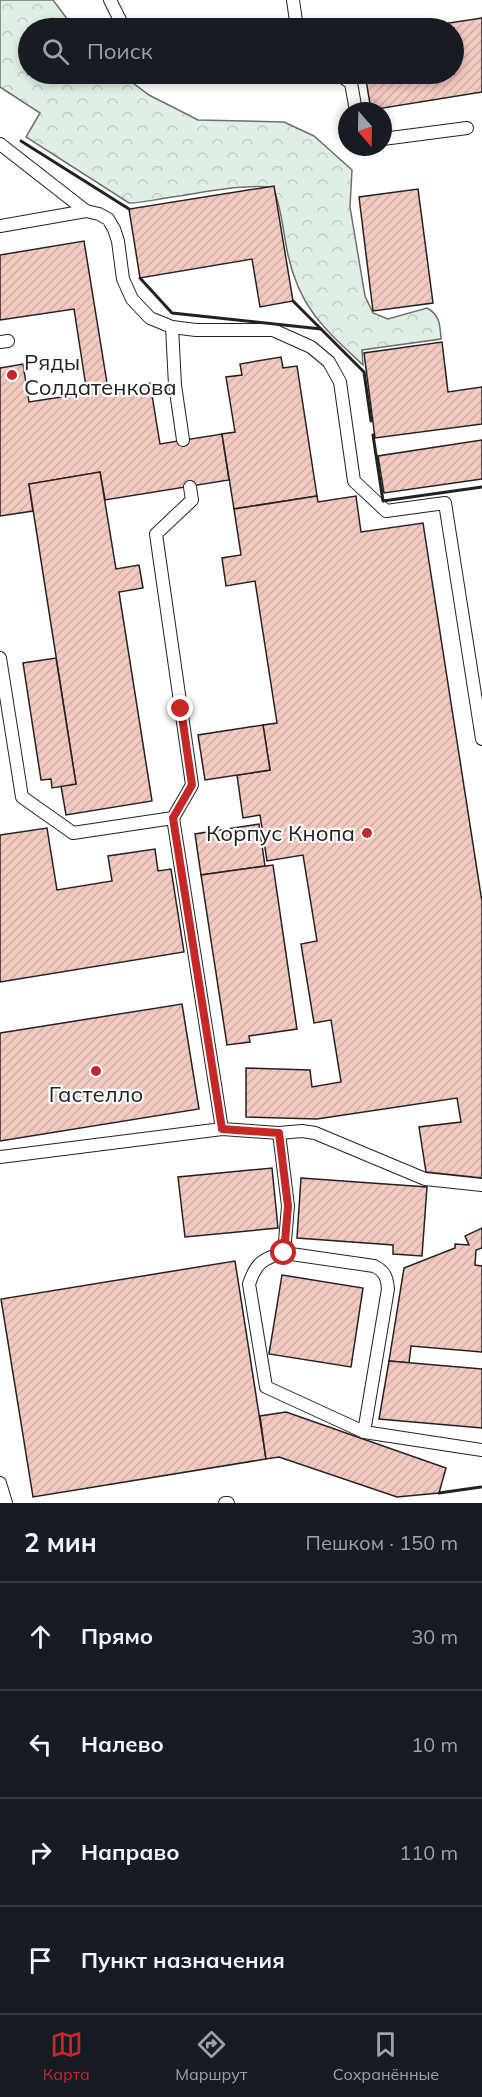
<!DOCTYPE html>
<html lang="ru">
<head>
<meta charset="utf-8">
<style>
  :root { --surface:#171b24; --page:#242831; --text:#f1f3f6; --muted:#9ea1a6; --line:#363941; --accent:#c62828 }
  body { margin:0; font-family:Mulish,sans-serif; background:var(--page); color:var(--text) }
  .compass { position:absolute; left:338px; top:102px; width:54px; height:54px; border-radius:50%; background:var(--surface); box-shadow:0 3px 9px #0003; rotate:160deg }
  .stop { position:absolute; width:18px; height:18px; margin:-14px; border:4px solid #c62828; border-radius:50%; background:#fff }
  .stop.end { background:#c62828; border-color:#fff; box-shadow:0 2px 6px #0008 }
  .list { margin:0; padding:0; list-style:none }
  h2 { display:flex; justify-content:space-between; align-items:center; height:78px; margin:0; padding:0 24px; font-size:26px }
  h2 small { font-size:20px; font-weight:400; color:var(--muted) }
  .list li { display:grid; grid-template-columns:39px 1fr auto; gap:18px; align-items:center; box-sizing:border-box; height:108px; padding:0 24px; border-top:2px solid var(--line) }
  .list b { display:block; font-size:22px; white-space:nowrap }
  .list em { font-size:20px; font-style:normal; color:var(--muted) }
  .icon { flex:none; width:33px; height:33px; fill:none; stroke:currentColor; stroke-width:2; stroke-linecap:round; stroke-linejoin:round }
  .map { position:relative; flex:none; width:482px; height:1503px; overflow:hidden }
  .search { position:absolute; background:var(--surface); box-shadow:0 3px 9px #0003; left:18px; right:18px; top:18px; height:66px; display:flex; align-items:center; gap:15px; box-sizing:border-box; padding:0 21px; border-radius:33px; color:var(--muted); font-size:22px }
  .sheet { height:510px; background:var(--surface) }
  nav { display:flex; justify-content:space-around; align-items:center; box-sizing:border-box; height:84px; border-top:2px solid var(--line); background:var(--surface); font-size:16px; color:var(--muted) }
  nav a { display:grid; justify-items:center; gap:3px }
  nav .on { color:var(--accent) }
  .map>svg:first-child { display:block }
  .forest { fill:url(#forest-crowns); stroke:#6f6f6f; stroke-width:1.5 }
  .building { fill:url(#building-hatch); stroke:#222; stroke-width:1.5 }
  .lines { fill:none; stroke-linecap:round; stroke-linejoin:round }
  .lane-casing { stroke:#222; stroke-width:14 }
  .lane { stroke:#fff; stroke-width:12 }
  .wall { stroke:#222; stroke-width:3 }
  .route { stroke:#c62828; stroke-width:8 }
  .poi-dot { fill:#c62828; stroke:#fff; stroke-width:2 }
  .labels { text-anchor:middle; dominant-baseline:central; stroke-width:4.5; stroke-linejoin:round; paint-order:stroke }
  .poi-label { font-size:22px; fill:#222; stroke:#fff; text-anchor:start }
</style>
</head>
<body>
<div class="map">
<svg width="482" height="1503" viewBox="0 0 482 1503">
  <defs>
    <pattern id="forest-crowns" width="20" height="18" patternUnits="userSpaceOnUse" patternTransform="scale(1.5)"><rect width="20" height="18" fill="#e0efe3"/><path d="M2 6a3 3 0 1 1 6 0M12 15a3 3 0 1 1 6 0" fill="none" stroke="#c0cdc2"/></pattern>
    <pattern id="building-hatch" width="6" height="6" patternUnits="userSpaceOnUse" patternTransform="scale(1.5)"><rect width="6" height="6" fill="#f3c9c0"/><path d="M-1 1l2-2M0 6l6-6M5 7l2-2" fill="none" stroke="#d0aca5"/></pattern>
  </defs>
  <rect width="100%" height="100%" fill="#fff"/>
  <!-- forest -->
  <path class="forest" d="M0 0H53L74 28H28V74H121L149 95 198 120 284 122 314 136 352 170 350 207 365 296 373 313 388 319 427 308C440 315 440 325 441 339L362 350 363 365C325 329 300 309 288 255 283 232 282 209 273 187 238 184 202 193 166 198 153 200 142 203 129 203L26 137 40 113 0 87Z"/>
  <!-- building -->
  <g class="building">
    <path d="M482 18V92L371 110 365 74H454V28H416Z"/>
    <path d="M274 186 293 301 260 307 252 259 140 278 129 209Z"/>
    <path d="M418 189 433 303 373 311 359 197Z"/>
    <path d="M84 241 108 389 150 383 160 444 222 434 229 480 105 500 100 472 29 484 33 511 0 516V368L23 364 29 402 87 393 74 309 0 320V255Z"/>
    <path d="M442 342 448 392 482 387V424L375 438 364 353Z"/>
    <path d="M281 357 283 368 297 366 317 496 234 509 222 434 235 432 226 377 242 375 240 364Z"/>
    <path d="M482 440V479L384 493 378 456Z"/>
    <path d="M100 472 116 569 139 565 143 588 119 592 152 801 66 815 61 786 76 784 29 484Z"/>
    <path d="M317 496 318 502 356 496 361 532 423 523 482 902V1178L426 1172 419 1127 461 1122 457 1098 317 1119 246 1117V1068L310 1070 312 1087 341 1082 331 1020 314 1023 301 944 317 941 303 855 267 861 260 815 243 818 237 775 270 770 263 725 277 723 255 581 226 586 222 558 241 555 234 509Z"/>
    <path d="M56 658 76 784 52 788 51 779 41 780 23 663Z"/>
    <path d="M263 725 270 770 205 780 198 735Z"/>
    <path d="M259 824 265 866 201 875 195 834Z"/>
    <path d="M47 828 57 890 112 881 108 856 155 849 158 871 171 869 184 952 0 982V835Z"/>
    <path d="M273 865 297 1029 249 1036 250 1042 227 1045 201 875Z"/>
    <path d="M182 1004 199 1109 0 1141V1033Z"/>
    <path d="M272 1168 278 1228 185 1237 178 1177Z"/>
    <path d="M301 1178 427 1187 422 1256 393 1254V1245L297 1238Z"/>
    <path d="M482 1228V1248L476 1250 475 1265 482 1266V1352L411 1346 409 1363 389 1361 404 1268 455 1248V1244L469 1245 465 1236Z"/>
    <path d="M235 1261 266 1459 33 1497 1 1299Z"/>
    <path d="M282 1275 363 1288 351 1367 269 1354Z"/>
    <path d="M389 1361 482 1369V1428L379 1419Z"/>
    <path d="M286 1412 446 1468 439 1493 397 1497 279 1457 266 1459 260 1416Z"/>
  </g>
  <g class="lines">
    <!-- lane casing -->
    <g class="lane-casing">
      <g id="lane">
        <path d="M110 0 124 28"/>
        <path d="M293 0 297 28"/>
        <path d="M338 74 351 83 356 111"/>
        <path d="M383 139 467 128"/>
        <path d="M0 144 86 211"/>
        <path d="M0 226 86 211 99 214 108 219 114 229 118 241 123 279 132 299 150 318 172 327 196 330H273L311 347 329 362 340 382 354 481 386 511 445 503 482 739"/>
        <path d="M172 327 175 385 183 440"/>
        <path d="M0 342 8 341"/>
        <path d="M190 487 192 500 156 534 192 785 173 818 222 1129"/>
        <path d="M0 658 22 797 73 833 173 818"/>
        <path d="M279 1133 288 1206 284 1253C263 1258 256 1263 249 1284L266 1387 364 1432 482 1450"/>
        <path d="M0 1157 222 1129 279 1133 302 1131 315 1133 425 1179 482 1185"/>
        <path d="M284 1253 374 1266C385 1271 387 1278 388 1289L364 1432"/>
        <path d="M0 1483 6 1503"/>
        <path d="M225 1503H228"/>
      </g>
    </g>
    <!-- lane -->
    <use href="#lane" class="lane"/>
    <!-- wall -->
    <g class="wall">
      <path d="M21 141 129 209"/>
      <path d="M140 278 172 313 321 329"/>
      <path d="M293 301 364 372 371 421"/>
      <path d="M373 435 383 501 482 487"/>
      <path d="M439 1493 481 1487"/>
    </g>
  </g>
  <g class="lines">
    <!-- route -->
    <path class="route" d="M181 709 192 785 173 818 222 1129 279 1133 288 1206 284 1253"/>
  </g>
  <!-- markers -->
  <g class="poi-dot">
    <circle cx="12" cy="375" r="6"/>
    <circle cx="367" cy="833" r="6"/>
    <circle cx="96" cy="1071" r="6"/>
  </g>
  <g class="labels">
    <!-- poi labels -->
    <g class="poi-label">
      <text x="24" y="362">Ряды<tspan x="24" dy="25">Солдатенкова</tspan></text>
      <text x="355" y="833" text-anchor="end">Корпус Кнопа</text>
      <text x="96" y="1094" text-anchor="middle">Гастелло</text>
    </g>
  </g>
</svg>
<svg class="compass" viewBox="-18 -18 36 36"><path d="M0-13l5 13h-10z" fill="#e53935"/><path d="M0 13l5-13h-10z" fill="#9ea1a6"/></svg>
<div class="stop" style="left:284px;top:1253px"></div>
<div class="stop end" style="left:181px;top:709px"></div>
<div class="search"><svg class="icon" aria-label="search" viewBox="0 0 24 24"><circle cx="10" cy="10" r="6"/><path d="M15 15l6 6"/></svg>Поиск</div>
</div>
<section class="sheet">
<h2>2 мин<small>Пешком · 150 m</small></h2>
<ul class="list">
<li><svg class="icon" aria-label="ahead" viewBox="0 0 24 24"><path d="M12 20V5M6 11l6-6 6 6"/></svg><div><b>Прямо</b></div><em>30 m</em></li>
<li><svg class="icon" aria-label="left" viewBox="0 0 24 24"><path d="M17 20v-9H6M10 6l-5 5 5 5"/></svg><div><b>Налево</b></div><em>10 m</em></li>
<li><svg class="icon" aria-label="right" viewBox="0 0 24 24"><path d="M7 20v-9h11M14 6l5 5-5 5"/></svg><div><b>Направо</b></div><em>110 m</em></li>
<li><svg class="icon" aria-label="arrive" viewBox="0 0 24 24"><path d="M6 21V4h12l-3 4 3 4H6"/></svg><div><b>Пункт назначения</b></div></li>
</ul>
</section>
<nav>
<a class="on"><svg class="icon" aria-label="map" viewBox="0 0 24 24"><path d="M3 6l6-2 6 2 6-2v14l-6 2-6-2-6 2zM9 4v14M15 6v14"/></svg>Карта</a>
<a><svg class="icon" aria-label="directions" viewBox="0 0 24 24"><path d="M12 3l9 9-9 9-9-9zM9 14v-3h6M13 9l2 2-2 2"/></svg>Маршрут</a>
<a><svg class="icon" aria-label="saved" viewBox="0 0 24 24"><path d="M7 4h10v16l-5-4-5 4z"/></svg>Сохранённые</a>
</nav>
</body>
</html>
